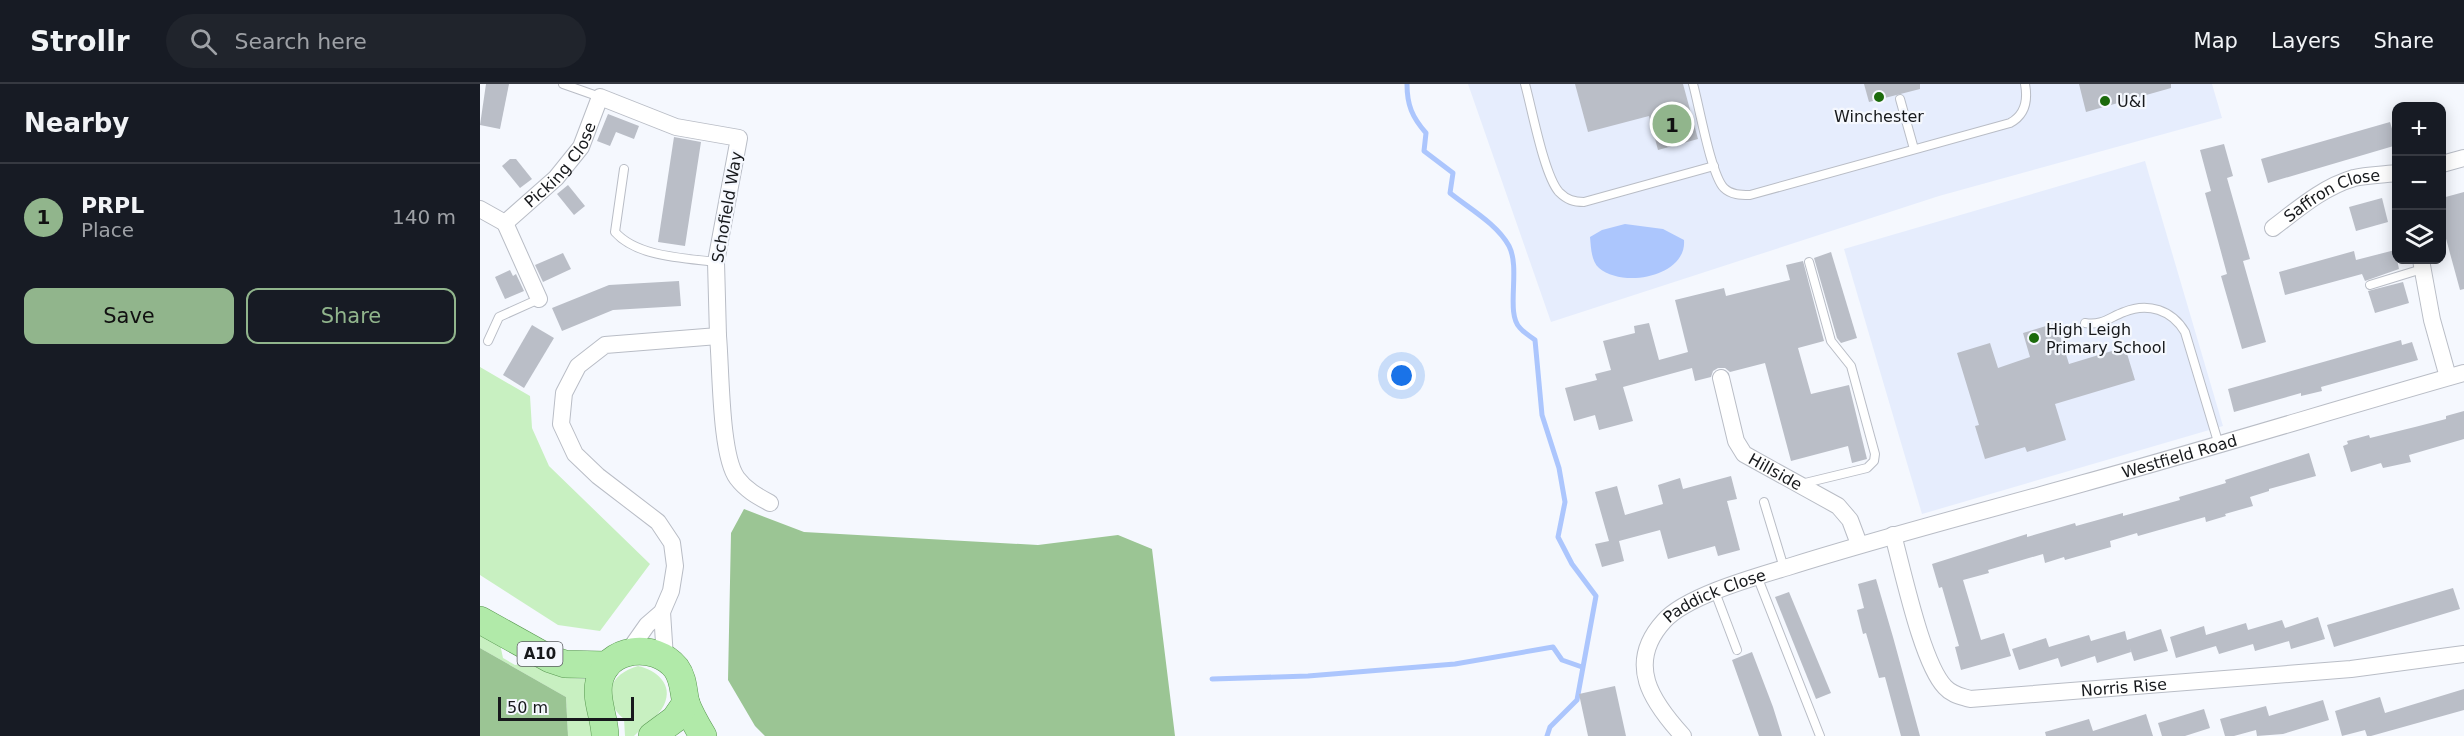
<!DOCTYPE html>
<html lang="en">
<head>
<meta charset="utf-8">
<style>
  :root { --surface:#171b24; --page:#20242c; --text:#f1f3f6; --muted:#9ea1a6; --line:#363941; --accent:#91b58c }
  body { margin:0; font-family:"DejaVu Sans",sans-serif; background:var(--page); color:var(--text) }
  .controls { position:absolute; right:18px; top:18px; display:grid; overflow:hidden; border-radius:12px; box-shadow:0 3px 15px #0003 }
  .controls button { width:54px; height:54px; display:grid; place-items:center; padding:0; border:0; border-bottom:2px solid var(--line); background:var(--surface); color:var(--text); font:30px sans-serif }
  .scale { position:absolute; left:18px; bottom:15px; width:136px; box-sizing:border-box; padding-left:6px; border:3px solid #17191c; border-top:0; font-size:16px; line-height:21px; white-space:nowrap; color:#17191c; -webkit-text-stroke:4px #f5f8fe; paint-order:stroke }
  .you { position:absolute; left:922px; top:292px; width:21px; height:21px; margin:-15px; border:4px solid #fff; border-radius:50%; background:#1a73e8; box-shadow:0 0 0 9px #1a73e833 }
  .badge { display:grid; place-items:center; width:39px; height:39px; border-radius:50%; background:var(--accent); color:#111; font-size:20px; font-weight:700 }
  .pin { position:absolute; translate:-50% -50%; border:3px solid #fff; box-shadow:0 2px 6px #0006 }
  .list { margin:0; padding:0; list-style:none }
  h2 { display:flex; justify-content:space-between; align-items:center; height:78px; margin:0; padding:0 24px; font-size:26px }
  h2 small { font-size:20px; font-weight:400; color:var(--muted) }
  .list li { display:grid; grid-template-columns:39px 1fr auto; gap:18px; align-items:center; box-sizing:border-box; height:108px; padding:0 24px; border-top:2px solid var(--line) }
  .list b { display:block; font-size:22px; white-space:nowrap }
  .list p { margin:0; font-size:20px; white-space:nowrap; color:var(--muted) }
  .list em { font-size:20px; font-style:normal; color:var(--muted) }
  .actions { display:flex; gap:12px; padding:18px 24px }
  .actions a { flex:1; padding:14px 0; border:2px solid var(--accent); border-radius:12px; text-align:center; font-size:21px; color:var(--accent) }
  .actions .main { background:var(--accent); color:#111 }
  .icon { flex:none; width:33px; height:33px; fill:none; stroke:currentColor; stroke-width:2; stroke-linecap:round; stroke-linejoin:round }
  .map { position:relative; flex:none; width:1984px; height:652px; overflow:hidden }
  header { display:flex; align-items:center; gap:36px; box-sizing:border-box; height:84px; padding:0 30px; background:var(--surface); border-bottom:2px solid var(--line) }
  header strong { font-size:28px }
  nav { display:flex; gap:33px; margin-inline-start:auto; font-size:21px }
  .search { width:420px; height:54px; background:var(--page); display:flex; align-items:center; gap:15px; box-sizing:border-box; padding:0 21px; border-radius:33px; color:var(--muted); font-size:22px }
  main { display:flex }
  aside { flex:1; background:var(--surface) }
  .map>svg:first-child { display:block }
  .built { fill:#e6edfd }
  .green { fill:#c8f0c1 }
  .forest { fill:#9bc594 }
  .water { fill:#acc6fd }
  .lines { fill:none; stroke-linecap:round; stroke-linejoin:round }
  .stream { stroke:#acc6fd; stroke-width:5 }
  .building { fill:#babec7 }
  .lane-casing { stroke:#b9bdc6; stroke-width:10 }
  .street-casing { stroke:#b9bdc6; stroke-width:18 }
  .primary-casing { stroke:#599852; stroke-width:28 }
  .lane { stroke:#fff; stroke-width:8 }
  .street { stroke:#fff; stroke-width:16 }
  .primary { stroke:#b1eaa9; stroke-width:27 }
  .poi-dot { fill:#1b6a0b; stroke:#f5f8fe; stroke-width:2 }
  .labels { text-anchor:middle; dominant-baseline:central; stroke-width:4.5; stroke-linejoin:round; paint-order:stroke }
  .shield { fill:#f5f8fe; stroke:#5a5c60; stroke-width:1.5 }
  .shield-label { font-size:15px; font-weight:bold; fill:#17191c }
  .poi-label { font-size:16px; fill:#17191c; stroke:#f5f8fe; text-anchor:start }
  .street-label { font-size:16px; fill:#17191c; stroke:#f5f8fe }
</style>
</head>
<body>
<header>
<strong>Strollr</strong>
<div class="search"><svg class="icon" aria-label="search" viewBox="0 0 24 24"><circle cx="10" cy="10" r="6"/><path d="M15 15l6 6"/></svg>Search here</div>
<nav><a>Map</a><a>Layers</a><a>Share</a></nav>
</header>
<main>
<aside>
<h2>Nearby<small></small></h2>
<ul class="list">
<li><span class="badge">1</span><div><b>PRPL</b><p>Place</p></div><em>140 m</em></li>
</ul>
<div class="actions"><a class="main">Save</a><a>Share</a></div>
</aside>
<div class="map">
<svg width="1984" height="652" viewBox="0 0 1984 652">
  <rect width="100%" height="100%" fill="#f5f8fe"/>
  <!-- built -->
  <g class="built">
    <path d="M988 0H1732L1742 34 1459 112 1071 238Z"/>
    <path d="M1665 77 1743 342 1442 430 1364 165Z"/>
  </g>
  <!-- green -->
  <g class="green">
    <path d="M0 283 50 312 52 344 69 382 170 480 120 547 78 541 0 491Z"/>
    <path d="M0 549 20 560 23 574 35 581 50 578 90 594 108 595 114 652H88L86 613 0 564Z"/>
    <path d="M158 582C176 586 194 600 184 621 178 633 163 643 154 652H145L144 635C120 615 129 590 158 582Z"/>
  </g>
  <!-- forest -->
  <g class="forest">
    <path d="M264 425 324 448 558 461 638 451 672 465 695 652H285L275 642 248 596 251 449Z"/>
    <path d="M0 564 86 613 88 652H0Z"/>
  </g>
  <!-- water -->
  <path class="water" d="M1145 140 1183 145 1204 156C1207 192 1144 205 1119 184 1111 177 1111 163 1110 153L1122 146Z"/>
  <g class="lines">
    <!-- stream -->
    <g class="stream">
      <path d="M927 0C927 21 932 33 946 49L944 67 973 89 970 109C990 125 1017 140 1029 162 1041 185 1025 229 1040 244 1044 249 1050 252 1055 256L1062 331 1079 384 1085 418 1078 453 1092 480 1116 512 1097 616 1070 643 1067 652"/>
      <path d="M732 595 828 592 975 580 1073 563 1082 576 1102 583"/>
    </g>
  </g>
  <!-- building -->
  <g class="building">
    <path d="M6 0H29L20 45 0 41Z"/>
    <path d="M1095 0H1203L1218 55 1178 66 1169 32 1108 48Z"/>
    <path d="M1384 0H1440V5L1389 18Z"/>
    <path d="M1599 0H1691V4L1606 28Z"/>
    <path d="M128 30 159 42 154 55 136 48 130 62 117 57Z"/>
    <path d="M1910 38 1917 61 1788 99 1781 75Z"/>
    <path d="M194 53 221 58 205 162 178 158Z"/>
    <path d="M1744 60 1753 92 1747 94 1770 175 1763 177 1786 258 1762 265 1741 192 1747 190 1725 109 1731 107 1720 66Z"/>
    <path d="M30 75H36L52 95 40 104 22 82Z"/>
    <path d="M88 101 105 122 94 131 77 110Z"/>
    <path d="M1984 108V205L1980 206 1962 140V114Z"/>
    <path d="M1902 114 1908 138 1876 147 1869 123Z"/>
    <path d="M1915 166 1919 185 1885 197 1882 190 1805 211 1799 188 1874 167 1876 176Z"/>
    <path d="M1351 168 1377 254 1361 259 1357 254 1334 174Z"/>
    <path d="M83 169 91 185 63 198 55 181Z"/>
    <path d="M1323 177 1344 257 1318 264 1331 310 1369 301 1387 375 1372 379 1368 362 1311 377 1285 279 1250 288 1245 284H1238L1233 287 1231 293 1215 297 1212 284 1143 303 1153 337 1119 346 1115 331 1094 337 1085 304 1117 296 1115 290 1131 286 1123 257 1155 249 1154 242 1169 239 1179 276 1208 268 1195 216 1244 204 1246 212 1310 196 1306 181Z"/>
    <path d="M30 186 33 192 36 190 44 207 25 215 15 193Z"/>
    <path d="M199 197 201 222 133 226 82 247 72 224 129 201Z"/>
    <path d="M1923 198 1929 219 1895 229 1888 207Z"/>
    <path d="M1576 239 1589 280 1645 263 1655 296 1575 320 1586 356 1547 368 1545 363 1505 375 1495 342 1499 341 1477 269 1510 259 1518 284 1550 273 1543 249Z"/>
    <path d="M52 241 74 254 44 304 23 291Z"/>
    <path d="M1921 256 1922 261 1932 258 1938 276 1841 303 1842 307 1821 312V309L1754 328 1748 305Z"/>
    <path d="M1984 327V355L1929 371 1931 378 1903 384 1901 379 1871 388 1863 362 1868 360 1867 357 1889 351 1890 354 1935 343 1966 335V332Z"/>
    <path d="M1829 369 1836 392 1789 405V407L1770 413 1773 422 1745 430 1746 432 1726 438 1725 433 1658 452 1657 449 1630 457 1631 463 1585 476 1584 473 1565 479 1563 470 1508 486 1509 489 1483 496 1501 556 1524 549 1531 572 1481 586 1475 563 1479 562 1462 503 1459 504 1452 480 1547 450V453L1595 439 1596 442 1643 429V432L1700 416 1699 413 1746 399 1745 396Z"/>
    <path d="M1251 392 1257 415 1247 417 1260 466 1238 472 1235 462 1188 475 1180 446 1139 457 1144 477 1122 483 1115 460 1129 457 1115 408 1137 402 1145 431 1183 420 1178 401 1200 394 1203 405Z"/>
    <path d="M1396 495 1413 553 1440 652H1421L1405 593 1399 594 1386 549 1383 550 1377 526 1384 524 1378 500Z"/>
    <path d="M1973 504 1980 525 1854 563 1847 541Z"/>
    <path d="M1309 508 1351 609 1336 615 1295 513Z"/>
    <path d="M1838 533 1845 555 1811 565 1809 557 1775 567 1773 560 1739 570 1736 562 1696 574 1690 553 1724 542 1726 551 1766 539 1768 546 1802 536 1805 544Z"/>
    <path d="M1681 545 1688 567 1654 577 1650 564 1651 568 1617 579 1615 572 1581 583 1578 574 1539 586 1532 565 1566 554 1569 563 1609 551 1611 557 1645 547 1647 556Z"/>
    <path d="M1272 568 1293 623 1302 652H1279L1273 635 1252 576Z"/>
    <path d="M1135 602 1146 652H1108L1099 610Z"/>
    <path d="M1984 605V626L1891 652H1887L1885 646 1862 652 1855 627 1900 613 1905 629Z"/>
    <path d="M1843 616 1849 636 1803 650 1777 652 1776 646 1754 652H1745L1740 635 1786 622 1789 632Z"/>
    <path d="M1724 625 1730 644 1705 652H1682L1678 639Z"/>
    <path d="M1666 630 1673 652H1566L1565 648 1609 635 1613 647Z"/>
  </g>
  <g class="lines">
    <!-- lane casing -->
    <g class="lane-casing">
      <g id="lane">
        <path d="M83 0 120 13"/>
        <path d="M1045 0C1052 25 1064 91 1079 108 1087 116 1094 118 1104 118L1234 82"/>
        <path d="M1213 0C1219 21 1231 91 1244 104 1251 111 1261 111 1270 111L1530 39C1545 31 1548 16 1545 0"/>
        <path d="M1420 15 1434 65"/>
        <path d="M144 85 135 148C157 173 204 174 236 178"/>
        <path d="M1890 201 1942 185"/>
        <path d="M1605 239C1622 242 1630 233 1644 228 1668 218 1692 226 1705 248L1739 361"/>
        <path d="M8 257 19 233 59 215"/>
        <path d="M1321 400 1387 384 1394 377 1395 370 1371 282 1351 257 1329 178"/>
        <path d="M1284 418 1304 484"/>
        <path d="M1277 492 1340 652"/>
        <path d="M1235 508 1257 566"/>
      </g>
    </g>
    <!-- street casing -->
    <g class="street-casing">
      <g id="street">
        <path d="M1962 80 1984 74"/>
        <path id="s1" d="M0 125 25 139 76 94 101 63 120 13 196 43 259 54 236 178 238 252 125 261 98 282 84 309 81 340 95 370 118 392 178 438 192 459 195 482 191 507 182 528 167 541 148 568"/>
        <path d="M25 139 59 215"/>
        <path id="s2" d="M1793 144C1818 125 1843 103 1874 94 1888 91 1902 91 1916 89"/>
        <path d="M1941 176 1952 236 1968 293"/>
        <path d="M238 252C241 283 240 371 257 394 266 406 277 412 290 419"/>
        <path id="s3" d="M1241 294 1256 357 1264 370 1358 422 1370 436 1379 460"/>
        <path id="s4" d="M1413 451C1423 487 1442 579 1465 603 1472 611 1481 612 1490 615L1871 585 1984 570"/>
        <path d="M182 528 185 574"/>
        <path id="s5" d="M1203 652C1172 618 1145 580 1184 537 1206 512 1275 493 1308 483 1406 452 1505 427 1604 399 1731 364 1857 325 1984 289"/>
      </g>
    </g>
    <!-- primary casing -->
    <g class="primary-casing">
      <g id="primary">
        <path d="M0 536 70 575 85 580 127 581"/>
        <path d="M125 652C125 634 115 616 119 598 127 562 175 558 196 584 204 595 203 607 206 619 210 630 217 642 223 652"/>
        <path d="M172 652 195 635 206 619"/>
      </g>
    </g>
    <!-- lane -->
    <use href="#lane" class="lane"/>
    <!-- street -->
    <use href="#street" class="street"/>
    <!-- primary -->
    <use href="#primary" class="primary"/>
  </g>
  <!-- markers -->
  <g class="poi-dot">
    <circle cx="1399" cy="13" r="6"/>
    <circle cx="1625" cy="17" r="6"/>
    <circle cx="1554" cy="254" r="6"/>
  </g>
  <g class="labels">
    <!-- shield labels -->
    <rect class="shield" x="37.5" y="558" width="45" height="24" rx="4.5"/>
    <g class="shield-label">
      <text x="60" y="570">A10</text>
    </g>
    <!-- poi labels -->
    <g class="poi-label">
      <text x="1637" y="17">U&amp;I</text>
      <text x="1399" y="32" text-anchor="middle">Winchester</text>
      <text x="1566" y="245">High Leigh<tspan x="1566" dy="18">Primary School</tspan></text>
    </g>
    <!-- street labels -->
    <g class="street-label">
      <text stroke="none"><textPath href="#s1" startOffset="110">Picking Close</textPath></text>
      <text stroke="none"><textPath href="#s2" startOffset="69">Saffron Close</textPath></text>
      <text transform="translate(247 123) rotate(-80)">Schofield Way</text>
      <text stroke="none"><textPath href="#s5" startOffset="675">Westfield Road</textPath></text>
      <text stroke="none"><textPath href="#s3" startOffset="116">Hillside</textPath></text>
      <text stroke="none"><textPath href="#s5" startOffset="189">Paddick Close</textPath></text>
      <text stroke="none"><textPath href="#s4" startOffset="344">Norris Rise</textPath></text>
    </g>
  </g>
</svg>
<div class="controls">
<button>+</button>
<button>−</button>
<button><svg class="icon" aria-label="layers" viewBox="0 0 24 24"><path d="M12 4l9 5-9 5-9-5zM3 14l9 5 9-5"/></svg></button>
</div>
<div class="scale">50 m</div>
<div class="you"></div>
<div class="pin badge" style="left:1192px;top:40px">1</div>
</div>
</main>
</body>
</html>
